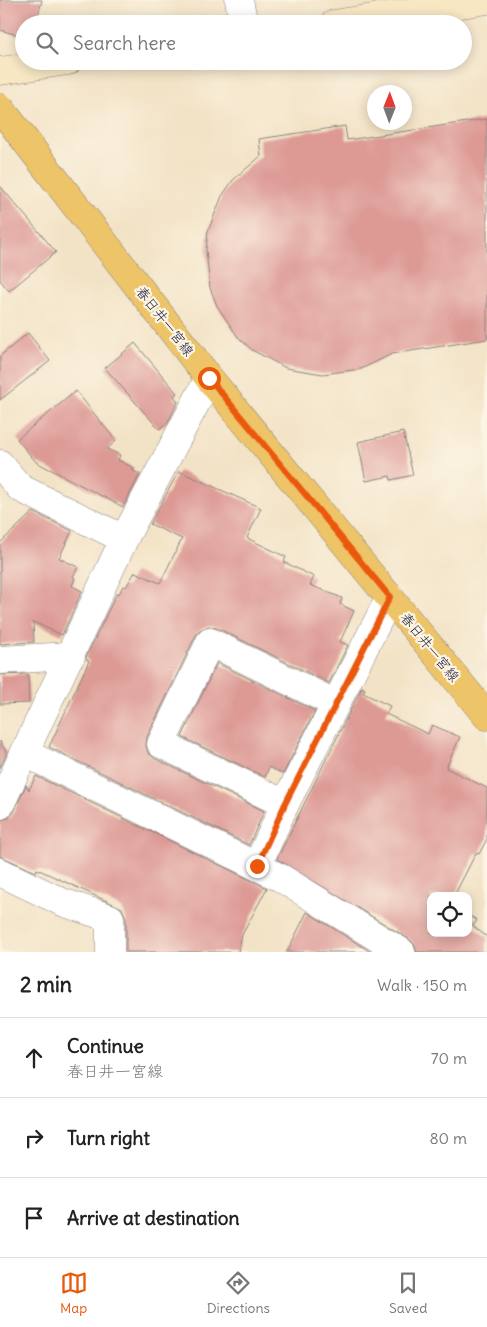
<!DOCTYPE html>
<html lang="en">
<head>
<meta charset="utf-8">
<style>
  :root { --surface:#fff; --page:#f2f2f2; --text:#222; --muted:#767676; --line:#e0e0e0; --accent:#ea580c }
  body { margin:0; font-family:Delius,"Klee One",sans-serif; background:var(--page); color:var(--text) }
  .controls { position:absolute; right:15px; bottom:15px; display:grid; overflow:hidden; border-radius:10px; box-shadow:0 2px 12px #0003 }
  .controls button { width:45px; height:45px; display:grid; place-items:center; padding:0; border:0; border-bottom:1px solid var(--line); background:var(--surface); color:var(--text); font:25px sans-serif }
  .compass { position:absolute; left:367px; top:85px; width:45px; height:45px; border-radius:50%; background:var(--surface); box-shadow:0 2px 12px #0003; rotate:1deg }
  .stop { position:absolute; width:15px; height:15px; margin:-11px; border:4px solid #ea580c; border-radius:50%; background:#fff }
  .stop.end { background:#ea580c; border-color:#fff; box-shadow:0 1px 5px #0008 }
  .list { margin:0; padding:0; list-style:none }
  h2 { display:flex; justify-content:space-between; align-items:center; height:65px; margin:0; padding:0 20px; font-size:21px }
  h2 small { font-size:16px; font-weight:400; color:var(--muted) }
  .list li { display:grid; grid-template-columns:32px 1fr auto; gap:15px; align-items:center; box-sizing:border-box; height:80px; padding:0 20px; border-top:1px solid var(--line) }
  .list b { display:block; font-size:19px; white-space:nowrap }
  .list p { margin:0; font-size:16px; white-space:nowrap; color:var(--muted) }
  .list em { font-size:16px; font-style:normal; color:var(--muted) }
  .icon { flex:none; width:28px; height:28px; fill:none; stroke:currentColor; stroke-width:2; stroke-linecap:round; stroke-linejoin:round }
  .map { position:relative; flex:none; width:487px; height:952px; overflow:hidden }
  .search { position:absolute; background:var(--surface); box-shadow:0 2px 12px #0003; left:15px; right:15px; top:15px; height:55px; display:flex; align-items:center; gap:12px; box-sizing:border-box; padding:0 18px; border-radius:28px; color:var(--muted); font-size:19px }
  .sheet { height:305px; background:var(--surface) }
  nav { display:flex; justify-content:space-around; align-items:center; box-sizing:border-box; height:70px; border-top:1px solid var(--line); background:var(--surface); font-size:14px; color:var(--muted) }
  nav a { display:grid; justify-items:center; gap:2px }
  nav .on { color:var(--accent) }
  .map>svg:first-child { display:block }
  .building { fill:#dd9a95 }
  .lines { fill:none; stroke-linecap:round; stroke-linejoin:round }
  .street-casing { stroke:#8a8280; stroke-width:29 }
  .secondary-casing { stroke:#8a8280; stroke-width:29 }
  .primary-casing { stroke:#8a8280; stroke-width:29 }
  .street { stroke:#fff; stroke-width:28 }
  .secondary { stroke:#f8e7c3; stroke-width:28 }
  .primary { stroke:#eec469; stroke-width:28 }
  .route { stroke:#ea580c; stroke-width:6 }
  .labels { text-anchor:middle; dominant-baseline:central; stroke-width:4.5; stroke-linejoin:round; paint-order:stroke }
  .street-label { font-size:14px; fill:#22223b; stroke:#fcf5e5 }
</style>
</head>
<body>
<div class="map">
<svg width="487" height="952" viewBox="0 0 487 952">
  <rect width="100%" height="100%" fill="#fcf5e5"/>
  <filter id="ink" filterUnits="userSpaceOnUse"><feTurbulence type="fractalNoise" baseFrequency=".02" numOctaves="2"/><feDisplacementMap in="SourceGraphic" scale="10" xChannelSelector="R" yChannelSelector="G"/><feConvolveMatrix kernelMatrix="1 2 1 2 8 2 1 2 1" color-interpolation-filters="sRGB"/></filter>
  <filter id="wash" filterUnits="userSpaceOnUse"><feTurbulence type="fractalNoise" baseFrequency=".0096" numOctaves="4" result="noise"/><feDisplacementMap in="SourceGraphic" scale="20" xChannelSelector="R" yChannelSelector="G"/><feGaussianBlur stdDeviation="1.12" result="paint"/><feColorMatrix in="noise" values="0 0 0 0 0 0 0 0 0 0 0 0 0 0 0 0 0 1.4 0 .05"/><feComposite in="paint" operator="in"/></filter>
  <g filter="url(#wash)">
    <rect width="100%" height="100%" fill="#f3e3c6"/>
    <g id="blocks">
      <!-- building -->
      <g class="building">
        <path d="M0 0H42L36 24H24V37L0 30Z"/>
        <path d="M487 119V339L392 354 361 369 323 374 286 368 252 350 238 337 217 306 210 288 206 250 208 231 222 196 233 180 261 156 259 139 345 126 347 140Z"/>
        <path d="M0 186 56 252 9 291 0 280Z"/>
        <path d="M28 333 50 361 0 400V356Z"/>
        <path d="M135 343 177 393 174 396 178 402 168 422 159 429 105 368Z"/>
        <path d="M76 391 116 441 107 449 120 455 118 460 134 468 133 471 140 474 123 507 36 462 17 439Z"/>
        <path d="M403 432 413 475 391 480 390 476 366 481 358 442Z"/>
        <path d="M179 471 261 508 247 538 286 557 284 562 314 577 310 585 342 598 340 604 354 611 340 642 348 645 329 683 217 628 209 626 202 629 196 635 147 737 146 746 148 753 154 758 264 811 249 845 49 747 89 661 86 659V657L117 593 119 594 123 586 126 587 135 572 160 583 182 539 150 524Z"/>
        <path d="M33 512 72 531 59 558 78 567 73 577 75 578 72 586 82 591 62 635 33 622 34 642 0 644V543Z"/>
        <path d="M217 663 315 711 283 774 269 767 265 777 182 737Z"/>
        <path d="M28 674 29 703 0 704V675Z"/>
        <path d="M362 687 365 689 363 693 390 706 386 714 428 734 432 725 460 737 446 768 487 788V839L479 854 476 853 454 896H431V933H468V915L477 920 473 926 487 937V952H417L414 944 409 939 277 859Z"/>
        <path d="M0 741 7 753 0 768Z"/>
        <path d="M36 776 267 888 242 935 238 952H126V918L122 908 37 869 36 872 0 856V820L9 818 14 812 26 785 29 790Z"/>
        <path d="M307 912 371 952H287Z"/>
      </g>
    </g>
  </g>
  <g filter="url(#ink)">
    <use href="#blocks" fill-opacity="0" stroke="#8a8280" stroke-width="1"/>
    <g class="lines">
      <!-- street casing -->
      <g class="street-casing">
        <g id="street">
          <path d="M239 0 244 24"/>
          <path d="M0 464 20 488 124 539"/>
          <path d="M0 660 71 656"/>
          <path d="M25 753 281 878 401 952"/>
          <path d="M285 804 161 744 210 642 336 704"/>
          <path d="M0 805 124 539 209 378"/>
          <path d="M257 866 285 804 390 597"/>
          <path d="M0 872 62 902 110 918V952"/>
        </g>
      </g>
      <!-- secondary casing -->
      <g class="secondary-casing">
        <g id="secondary">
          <path d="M334 24 487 0"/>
          <path d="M0 71 68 61"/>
        </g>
      </g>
      <!-- primary casing -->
      <g class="primary-casing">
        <path id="primary" d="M0 108 209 378 487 716"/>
      </g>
      <!-- street -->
      <use href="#street" class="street"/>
      <!-- secondary -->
      <use href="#secondary" class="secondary"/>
      <!-- primary -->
      <use href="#primary" class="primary"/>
    </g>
  </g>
  <g class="lines" filter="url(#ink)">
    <!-- route -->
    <path class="route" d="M209 378 390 597 285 804 257 866"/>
  </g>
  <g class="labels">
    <!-- street labels -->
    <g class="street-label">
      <text transform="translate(165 321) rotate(52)">春日井一宮線</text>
      <text transform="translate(430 647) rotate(51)">春日井一宮線</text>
    </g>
  </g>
</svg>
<div class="controls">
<button><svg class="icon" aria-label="locate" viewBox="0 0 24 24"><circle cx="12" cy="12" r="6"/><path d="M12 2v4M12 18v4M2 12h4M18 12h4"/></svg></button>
</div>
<svg class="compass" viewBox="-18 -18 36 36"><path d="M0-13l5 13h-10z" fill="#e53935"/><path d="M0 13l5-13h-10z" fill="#767676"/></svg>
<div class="stop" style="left:209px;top:378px"></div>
<div class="stop end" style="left:257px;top:866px"></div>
<div class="search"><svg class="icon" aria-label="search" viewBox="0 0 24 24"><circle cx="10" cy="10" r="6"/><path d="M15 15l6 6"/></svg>Search here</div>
</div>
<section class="sheet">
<h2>2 min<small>Walk · 150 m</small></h2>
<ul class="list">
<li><svg class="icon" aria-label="ahead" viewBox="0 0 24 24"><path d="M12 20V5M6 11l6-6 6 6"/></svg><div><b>Continue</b><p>春日井一宮線</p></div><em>70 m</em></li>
<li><svg class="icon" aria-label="right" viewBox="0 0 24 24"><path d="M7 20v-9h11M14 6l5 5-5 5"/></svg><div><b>Turn right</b></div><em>80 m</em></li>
<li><svg class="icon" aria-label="arrive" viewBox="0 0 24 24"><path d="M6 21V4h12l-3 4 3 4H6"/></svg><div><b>Arrive at destination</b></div></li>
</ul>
</section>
<nav>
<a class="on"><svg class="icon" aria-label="map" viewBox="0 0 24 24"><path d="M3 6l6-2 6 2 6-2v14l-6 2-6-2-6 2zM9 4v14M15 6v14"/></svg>Map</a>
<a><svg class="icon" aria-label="directions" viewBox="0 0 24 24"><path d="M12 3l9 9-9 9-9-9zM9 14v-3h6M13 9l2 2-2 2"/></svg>Directions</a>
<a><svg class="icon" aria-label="saved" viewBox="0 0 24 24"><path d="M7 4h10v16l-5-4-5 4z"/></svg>Saved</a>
</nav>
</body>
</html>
